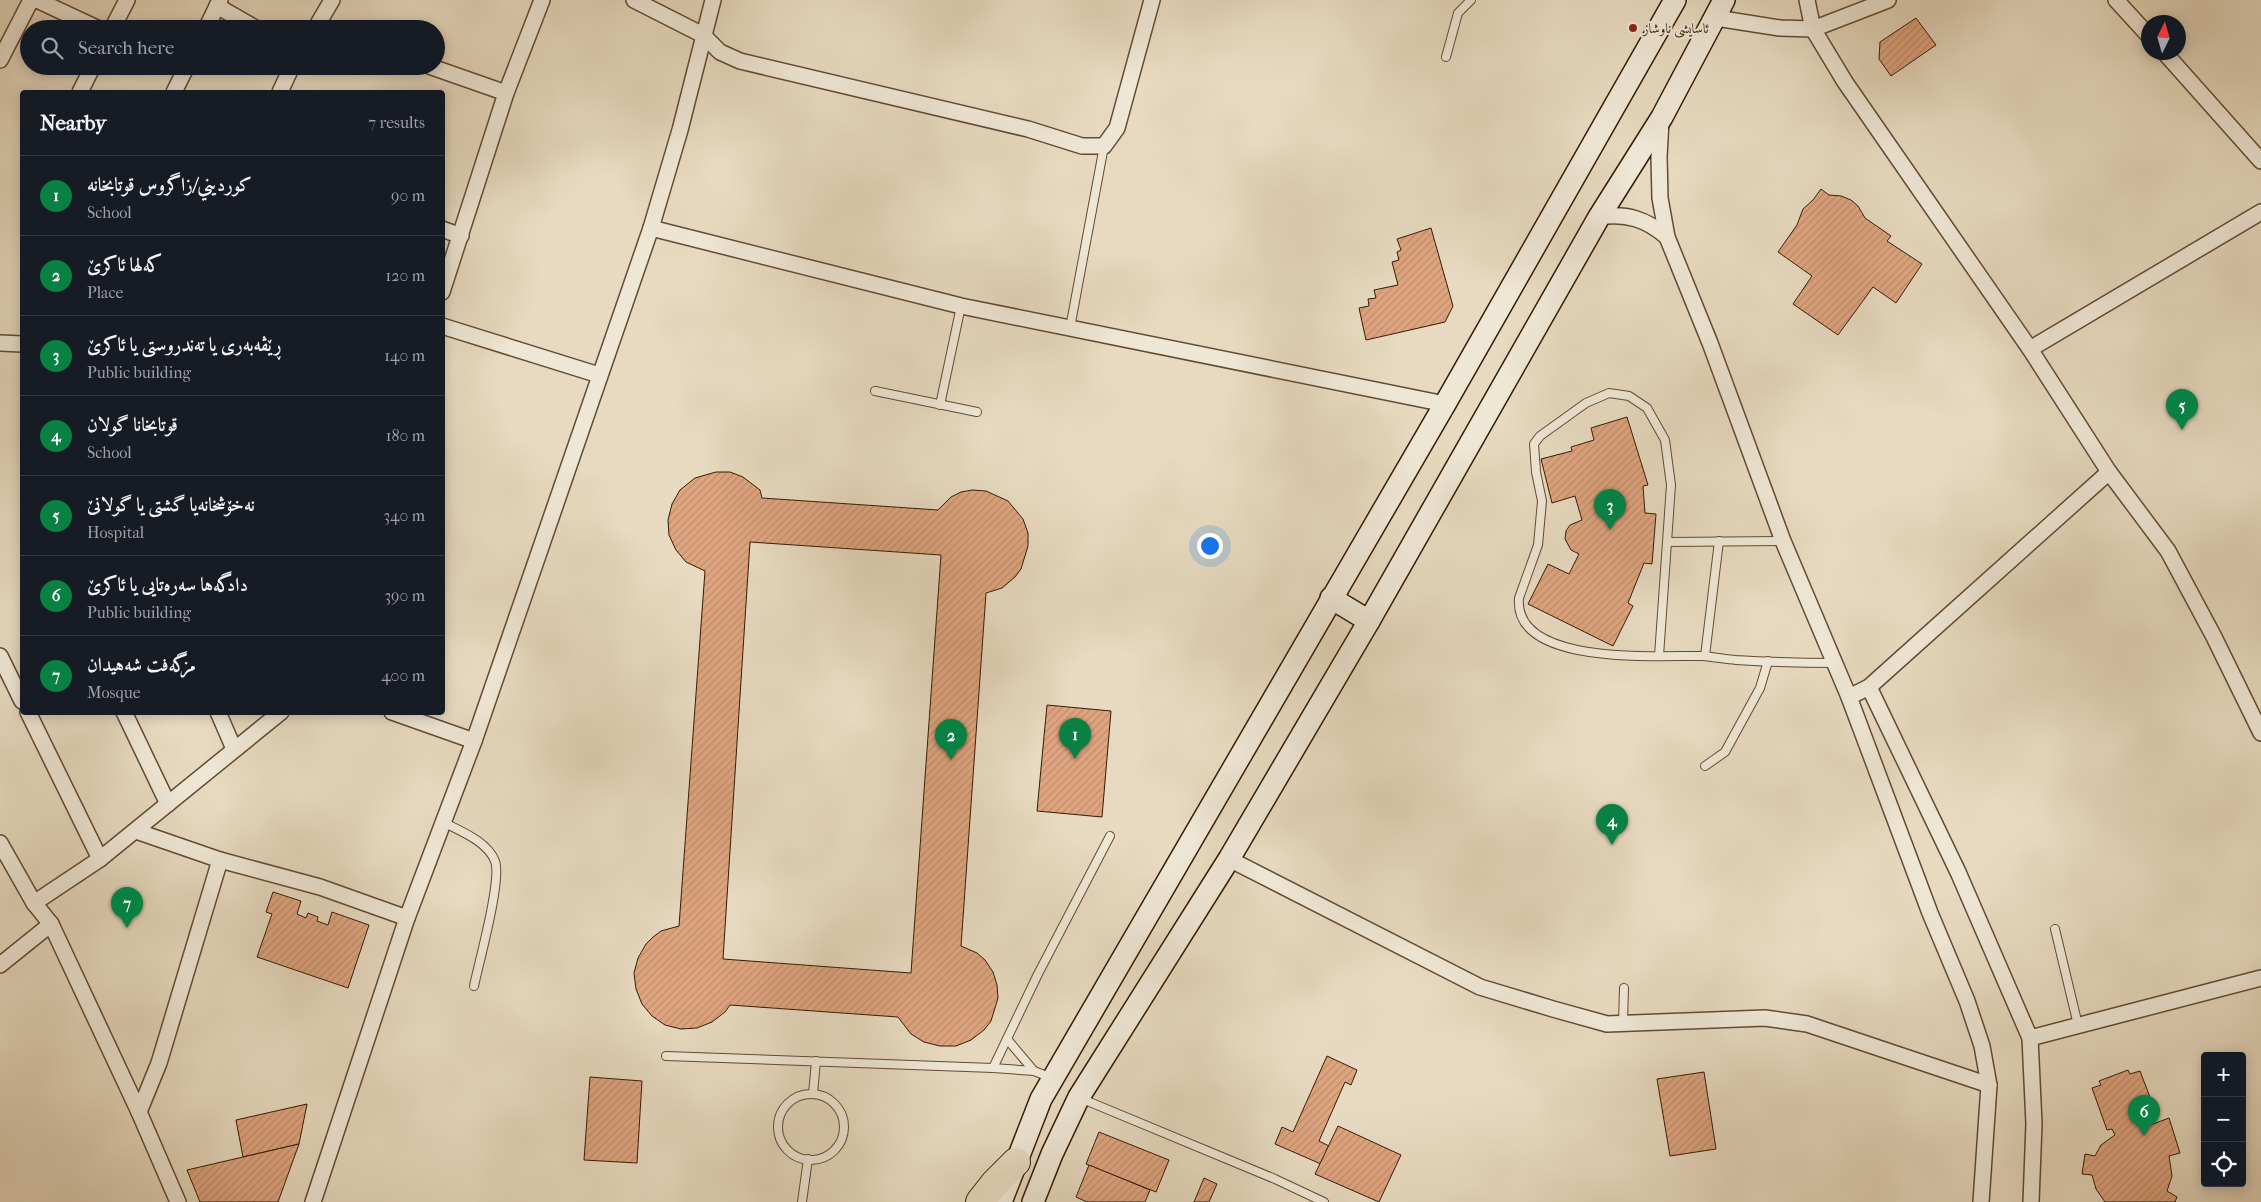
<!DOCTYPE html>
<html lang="en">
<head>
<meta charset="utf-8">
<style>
  :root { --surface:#171b24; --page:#242831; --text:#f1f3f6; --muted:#9ea1a6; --line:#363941; --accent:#0b8043 }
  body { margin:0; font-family:"IM FELL French Canon",Amiri,serif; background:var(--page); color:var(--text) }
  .controls { position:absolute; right:15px; bottom:15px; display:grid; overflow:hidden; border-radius:5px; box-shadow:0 2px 12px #0003 }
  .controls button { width:45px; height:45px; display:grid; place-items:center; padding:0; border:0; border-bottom:1px solid var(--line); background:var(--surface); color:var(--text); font:25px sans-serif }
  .compass { position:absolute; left:2141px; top:15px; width:45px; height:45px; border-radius:50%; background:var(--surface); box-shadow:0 2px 12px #0003; rotate:5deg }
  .you { position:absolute; left:1209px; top:545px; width:18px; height:18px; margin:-12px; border:4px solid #fff; border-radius:50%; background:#1a73e8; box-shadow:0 0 0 8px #1a73e833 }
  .badge { display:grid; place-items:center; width:32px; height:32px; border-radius:50%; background:var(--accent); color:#fff; font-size:16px; font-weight:700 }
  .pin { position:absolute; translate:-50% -41px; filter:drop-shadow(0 1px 2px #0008) }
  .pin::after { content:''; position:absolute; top:26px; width:18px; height:15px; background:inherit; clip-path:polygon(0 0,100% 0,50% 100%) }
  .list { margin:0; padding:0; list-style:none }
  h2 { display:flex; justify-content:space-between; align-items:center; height:65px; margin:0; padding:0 20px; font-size:21px }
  h2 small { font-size:16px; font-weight:400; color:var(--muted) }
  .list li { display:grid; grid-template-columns:32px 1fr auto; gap:15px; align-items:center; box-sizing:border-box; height:80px; padding:0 20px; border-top:1px solid var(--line) }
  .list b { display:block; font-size:19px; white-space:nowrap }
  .list p { margin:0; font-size:16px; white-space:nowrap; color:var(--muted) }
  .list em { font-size:16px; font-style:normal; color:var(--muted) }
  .icon { flex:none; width:28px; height:28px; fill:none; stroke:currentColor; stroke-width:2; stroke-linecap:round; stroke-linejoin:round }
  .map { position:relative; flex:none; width:2261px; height:1202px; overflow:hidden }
  .search { position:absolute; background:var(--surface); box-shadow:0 2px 12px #0003; left:20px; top:20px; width:425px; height:55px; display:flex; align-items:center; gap:12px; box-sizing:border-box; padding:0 18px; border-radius:28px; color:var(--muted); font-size:19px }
  .panel { position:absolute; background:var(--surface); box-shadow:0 2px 12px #0003; left:20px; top:90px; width:425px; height:625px; border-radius:5px }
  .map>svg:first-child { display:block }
  .building { fill:url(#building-hatch); stroke:#351b01; fill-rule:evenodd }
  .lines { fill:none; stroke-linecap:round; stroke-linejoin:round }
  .lane-casing { stroke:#624b31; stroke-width:10 }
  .street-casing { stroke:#624b31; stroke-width:18 }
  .secondary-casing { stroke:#351b01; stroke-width:24 }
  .highway-casing { stroke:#351b01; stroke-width:30 }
  .lane { stroke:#efe7d6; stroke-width:8 }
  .street { stroke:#efe7d6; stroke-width:15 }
  .secondary { stroke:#efe7d6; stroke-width:21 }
  .highway { stroke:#e7dac0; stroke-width:28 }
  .poi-dot { fill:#8f2418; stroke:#efe7d6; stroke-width:2 }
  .labels { text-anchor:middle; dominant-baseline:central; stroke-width:4; stroke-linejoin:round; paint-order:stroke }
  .poi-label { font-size:14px; fill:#351b01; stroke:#efe7d6; text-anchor:start }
</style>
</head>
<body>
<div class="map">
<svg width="2261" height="1202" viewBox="0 0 2261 1202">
  <defs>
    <pattern id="building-hatch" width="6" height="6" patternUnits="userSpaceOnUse" patternTransform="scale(1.25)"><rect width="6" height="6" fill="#dfa580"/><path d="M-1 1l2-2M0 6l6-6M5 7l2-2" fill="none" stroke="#c08d6d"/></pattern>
  </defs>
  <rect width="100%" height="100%" fill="#e7dac0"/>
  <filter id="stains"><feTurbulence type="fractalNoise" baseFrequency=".004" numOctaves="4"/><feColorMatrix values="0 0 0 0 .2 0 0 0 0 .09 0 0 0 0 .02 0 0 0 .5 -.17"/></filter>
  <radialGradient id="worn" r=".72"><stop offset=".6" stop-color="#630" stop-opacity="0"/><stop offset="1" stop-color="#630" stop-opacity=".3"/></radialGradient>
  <!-- building -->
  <g class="building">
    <path d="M1916 18 1936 45 1891 76 1879 59 1880 42Z"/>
    <path d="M1821 189 1829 195 1841 196 1851 200 1858 206 1865 218 1891 236 1887 241 1922 264 1896 303 1873 287 1838 335 1793 304 1812 276 1778 252 1797 225 1803 209 1813 200Z"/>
    <path d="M1431 228 1453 306 1445 322 1366 340 1359 308 1369 306 1368 299 1376 298 1374 290 1398 285 1392 262 1399 260 1397 252 1401 250 1397 239Z"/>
    <path d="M1627 417 1648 485 1643 486 1645 513 1656 514 1652 564 1644 563 1628 603 1633 606 1613 646 1528 604 1548 564 1569 574 1579 554 1571 550 1565 539 1566 531 1570 525 1582 520 1575 496 1552 503 1541 459 1572 451 1571 447 1594 440 1591 428Z"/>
    <path d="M716 472H730L743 477 760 490 762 498 938 510 951 497 961 492 972 490 986 491 1008 501 1023 519 1028 533V546L1021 569 1015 577 1002 588 986 593 961 946 977 953 985 960 993 972 997 985 998 998 991 1021 984 1030 971 1040 956 1046H940L924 1042 911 1034 898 1017 730 1005 725 1012 712 1022 697 1028 681 1029 665 1025 652 1016 642 1004 636 989 634 973 638 958 646 944 653 937 661 931 679 926 705 571 686 562 676 550 669 535 668 520 672 504 680 490 695 478ZM750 542 941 555 911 973 723 959Z"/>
    <path d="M1047 705 1111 711 1102 817 1037 811Z"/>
    <path d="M273 892 301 901 297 914 306 918 308 913 318 917 317 921 328 925 332 912 369 925 348 988 257 957 272 914 266 912Z"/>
    <path d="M1327 1056 1357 1070 1351 1085 1345 1082 1319 1141 1329 1146 1321 1164 1275 1144 1282 1127 1293 1132Z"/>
    <path d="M2128 1070 2130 1074 2140 1071 2156 1113 2149 1116 2153 1124 2169 1118 2180 1153 2169 1156 2172 1176 2167 1191 2177 1197 2175 1202H2105L2096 1189 2092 1175 2082 1174 2085 1154 2095 1156 2101 1145 2115 1135 2112 1129 2107 1130 2092 1088 2101 1085 2099 1081Z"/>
    <path d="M1704 1072 1716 1149 1670 1156 1657 1079Z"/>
    <path d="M590 1077 642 1081 637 1163 584 1160Z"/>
    <path d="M307 1104 299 1144 243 1157 236 1120Z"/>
    <path d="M1338 1126 1401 1155 1379 1202 1315 1174Z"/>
    <path d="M1099 1132 1169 1160 1156 1192 1086 1164Z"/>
    <path d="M299 1144 278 1202H200L187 1170Z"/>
    <path d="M1089 1165 1150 1190 1145 1202H1087L1076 1197Z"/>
    <path d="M1204 1178 1217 1184 1209 1202H1194Z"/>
  </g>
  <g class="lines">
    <!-- lane casing -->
    <g class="lane-casing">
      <g id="lane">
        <path d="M1446 57 1458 13 1471 0"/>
        <path d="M1070 328 1104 146"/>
        <path d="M875 391 977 412"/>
        <path d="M940 405 961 306"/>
        <path d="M1668 542 1783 541"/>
        <path d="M1659 656 1671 485 1665 440 1647 408 1629 396 1609 393 1586 403 1540 436 1534 444 1536 472 1542 501 1538 545 1519 598C1513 667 1660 655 1702 656 1714 657 1725 659 1736 660 1769 662 1802 663 1835 663"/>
        <path d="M1705 656 1719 541"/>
        <path d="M1705 766 1725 752 1760 688 1768 661"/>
        <path d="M443 822C460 831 487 841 495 861 502 880 479 962 474 986"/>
        <path d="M2055 929 2078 1025"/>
        <path d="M1623 1023 1624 988"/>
        <path d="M1007 1039 1034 1071"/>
        <path d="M666 1056 993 1068 1034 1071 1052 1078"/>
        <path d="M993 1068 1038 974 1110 836"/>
        <path d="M813 1094 816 1061"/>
        <circle cx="811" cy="1127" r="33"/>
        <path d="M1080 1098 1275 1179 1324 1202"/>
        <path d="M802 1202 808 1159"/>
      </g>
    </g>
    <!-- street casing -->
    <g class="street-casing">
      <g id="street">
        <path d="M37 0 99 29"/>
        <path d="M634 0 703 35 720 52 740 61 1028 129 1082 146H1104L1117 128 1152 0"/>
        <path d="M1807 0 1813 29 1845 82 2030 349 2109 472 1869 687 1849 697"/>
        <path d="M2116 0 2148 35"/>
        <path d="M217 6 257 29"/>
        <path d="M1716 18 1780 28 1813 29 1888 0"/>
        <path d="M112 29 127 0"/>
        <path d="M206 29 220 0"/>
        <path d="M315 29 332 0"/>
        <path d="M2164 52 2261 161"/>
        <path d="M0 60 31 0"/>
        <path d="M429 66 506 93"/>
        <path d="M80 92 93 66"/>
        <path d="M174 92 187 66"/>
        <path d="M280 92 292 66"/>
        <path d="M1661 120 1659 157 1660 198 1667 237 1710 343 1783 541 1849 697 1930 913 1967 1001 1982 1046 1989 1085 1981 1202"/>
        <path d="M1599 217C1627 213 1646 219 1667 237"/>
        <path d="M651 228 961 306 1445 404"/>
        <path d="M442 229 461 236"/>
        <path d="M442 292 506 93 542 0"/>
        <path d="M442 326 599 375"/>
        <path d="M0 343 22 344"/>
        <path d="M2030 349 2261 212"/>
        <path d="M2109 472 2168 551 2214 637 2261 733"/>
        <path d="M0 656 22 701"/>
        <path d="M1869 687 1958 872 2030 1038 2034 1124 2031 1202"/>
        <path d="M28 712 100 859"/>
        <path d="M124 712 168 804"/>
        <path d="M218 712 234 749"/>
        <path d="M392 712 474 741"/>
        <path d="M136 831 220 860 320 887 407 918"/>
        <path d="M0 843 34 903 51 924 139 1112 178 1202"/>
        <path d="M1229 859 1480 987 1553 1009 1607 1024 1765 1018 1807 1024 1989 1085"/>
        <path d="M34 903 100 859 281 712"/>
        <path d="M0 965 51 924"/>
        <path d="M2030 1038 2261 978"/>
        <path d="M139 1112 159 1063 220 860"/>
        <path d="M313 1202 407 918 474 741 651 228 680 130 713 0"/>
      </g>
    </g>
    <!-- secondary casing -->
    <g class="secondary-casing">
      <g id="secondary">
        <path d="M1331 598 1369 621"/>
        <path d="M1001 1202 1041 1099 1445 404 1675 0"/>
        <path d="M1033 1202 1052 1154 1079 1097 1229 859 1369 621 1599 217 1662 117 1724 0"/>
      </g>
    </g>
    <!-- highway casing -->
    <g class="highway-casing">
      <path id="highway" d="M980 1202 995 1183 1016 1162"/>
    </g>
    <!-- lane -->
    <use href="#lane" class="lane"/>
    <!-- street -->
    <use href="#street" class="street"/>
    <!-- secondary -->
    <use href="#secondary" class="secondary"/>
    <!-- highway -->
    <use href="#highway" class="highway"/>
  </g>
  <!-- markers -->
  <circle class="poi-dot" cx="1633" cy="28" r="5"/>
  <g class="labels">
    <!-- poi labels -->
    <g class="poi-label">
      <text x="1643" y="28">ئاسايشى ناوشار</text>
    </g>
  </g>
  <rect width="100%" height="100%" filter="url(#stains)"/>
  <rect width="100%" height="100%" fill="url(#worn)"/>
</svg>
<div class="controls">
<button>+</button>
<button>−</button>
<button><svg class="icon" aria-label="locate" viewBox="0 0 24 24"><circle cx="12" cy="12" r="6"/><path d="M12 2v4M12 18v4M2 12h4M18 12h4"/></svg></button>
</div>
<svg class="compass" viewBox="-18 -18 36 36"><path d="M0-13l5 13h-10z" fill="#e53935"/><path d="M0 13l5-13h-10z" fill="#9ea1a6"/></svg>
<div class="you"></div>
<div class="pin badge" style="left:1075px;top:759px">1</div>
<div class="pin badge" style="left:951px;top:760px">2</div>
<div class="pin badge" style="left:1610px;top:530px">3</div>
<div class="pin badge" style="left:1612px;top:845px">4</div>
<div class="pin badge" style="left:2182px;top:430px">5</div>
<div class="pin badge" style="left:2144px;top:1136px">6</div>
<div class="pin badge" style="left:127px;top:928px">7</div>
<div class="search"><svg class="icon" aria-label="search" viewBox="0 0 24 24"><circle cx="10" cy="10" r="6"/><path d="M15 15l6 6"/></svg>Search here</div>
<section class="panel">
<h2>Nearby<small>7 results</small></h2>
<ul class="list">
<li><span class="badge">1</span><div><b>كورديني/زاگروس قوتابخانه‌</b><p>School</p></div><em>90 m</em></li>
<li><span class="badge">2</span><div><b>کەلها ئاکرێ</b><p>Place</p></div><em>120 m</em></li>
<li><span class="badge">3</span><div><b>ڕێڤەبەری یا تەندروستی یا ئاکرێ</b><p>Public building</p></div><em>140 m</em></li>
<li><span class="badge">4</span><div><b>قوتابخانا گولان</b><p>School</p></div><em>180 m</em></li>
<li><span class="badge">5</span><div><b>نەخۆشخانەیا گشتی یا گولانێ</b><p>Hospital</p></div><em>340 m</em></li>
<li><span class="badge">6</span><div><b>دادگەها سەرەتایی یا ئاکرێ</b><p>Public building</p></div><em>390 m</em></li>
<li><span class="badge">7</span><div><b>مزگەفت شه‌هيدان</b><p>Mosque</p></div><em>400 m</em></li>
</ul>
</section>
</div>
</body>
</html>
